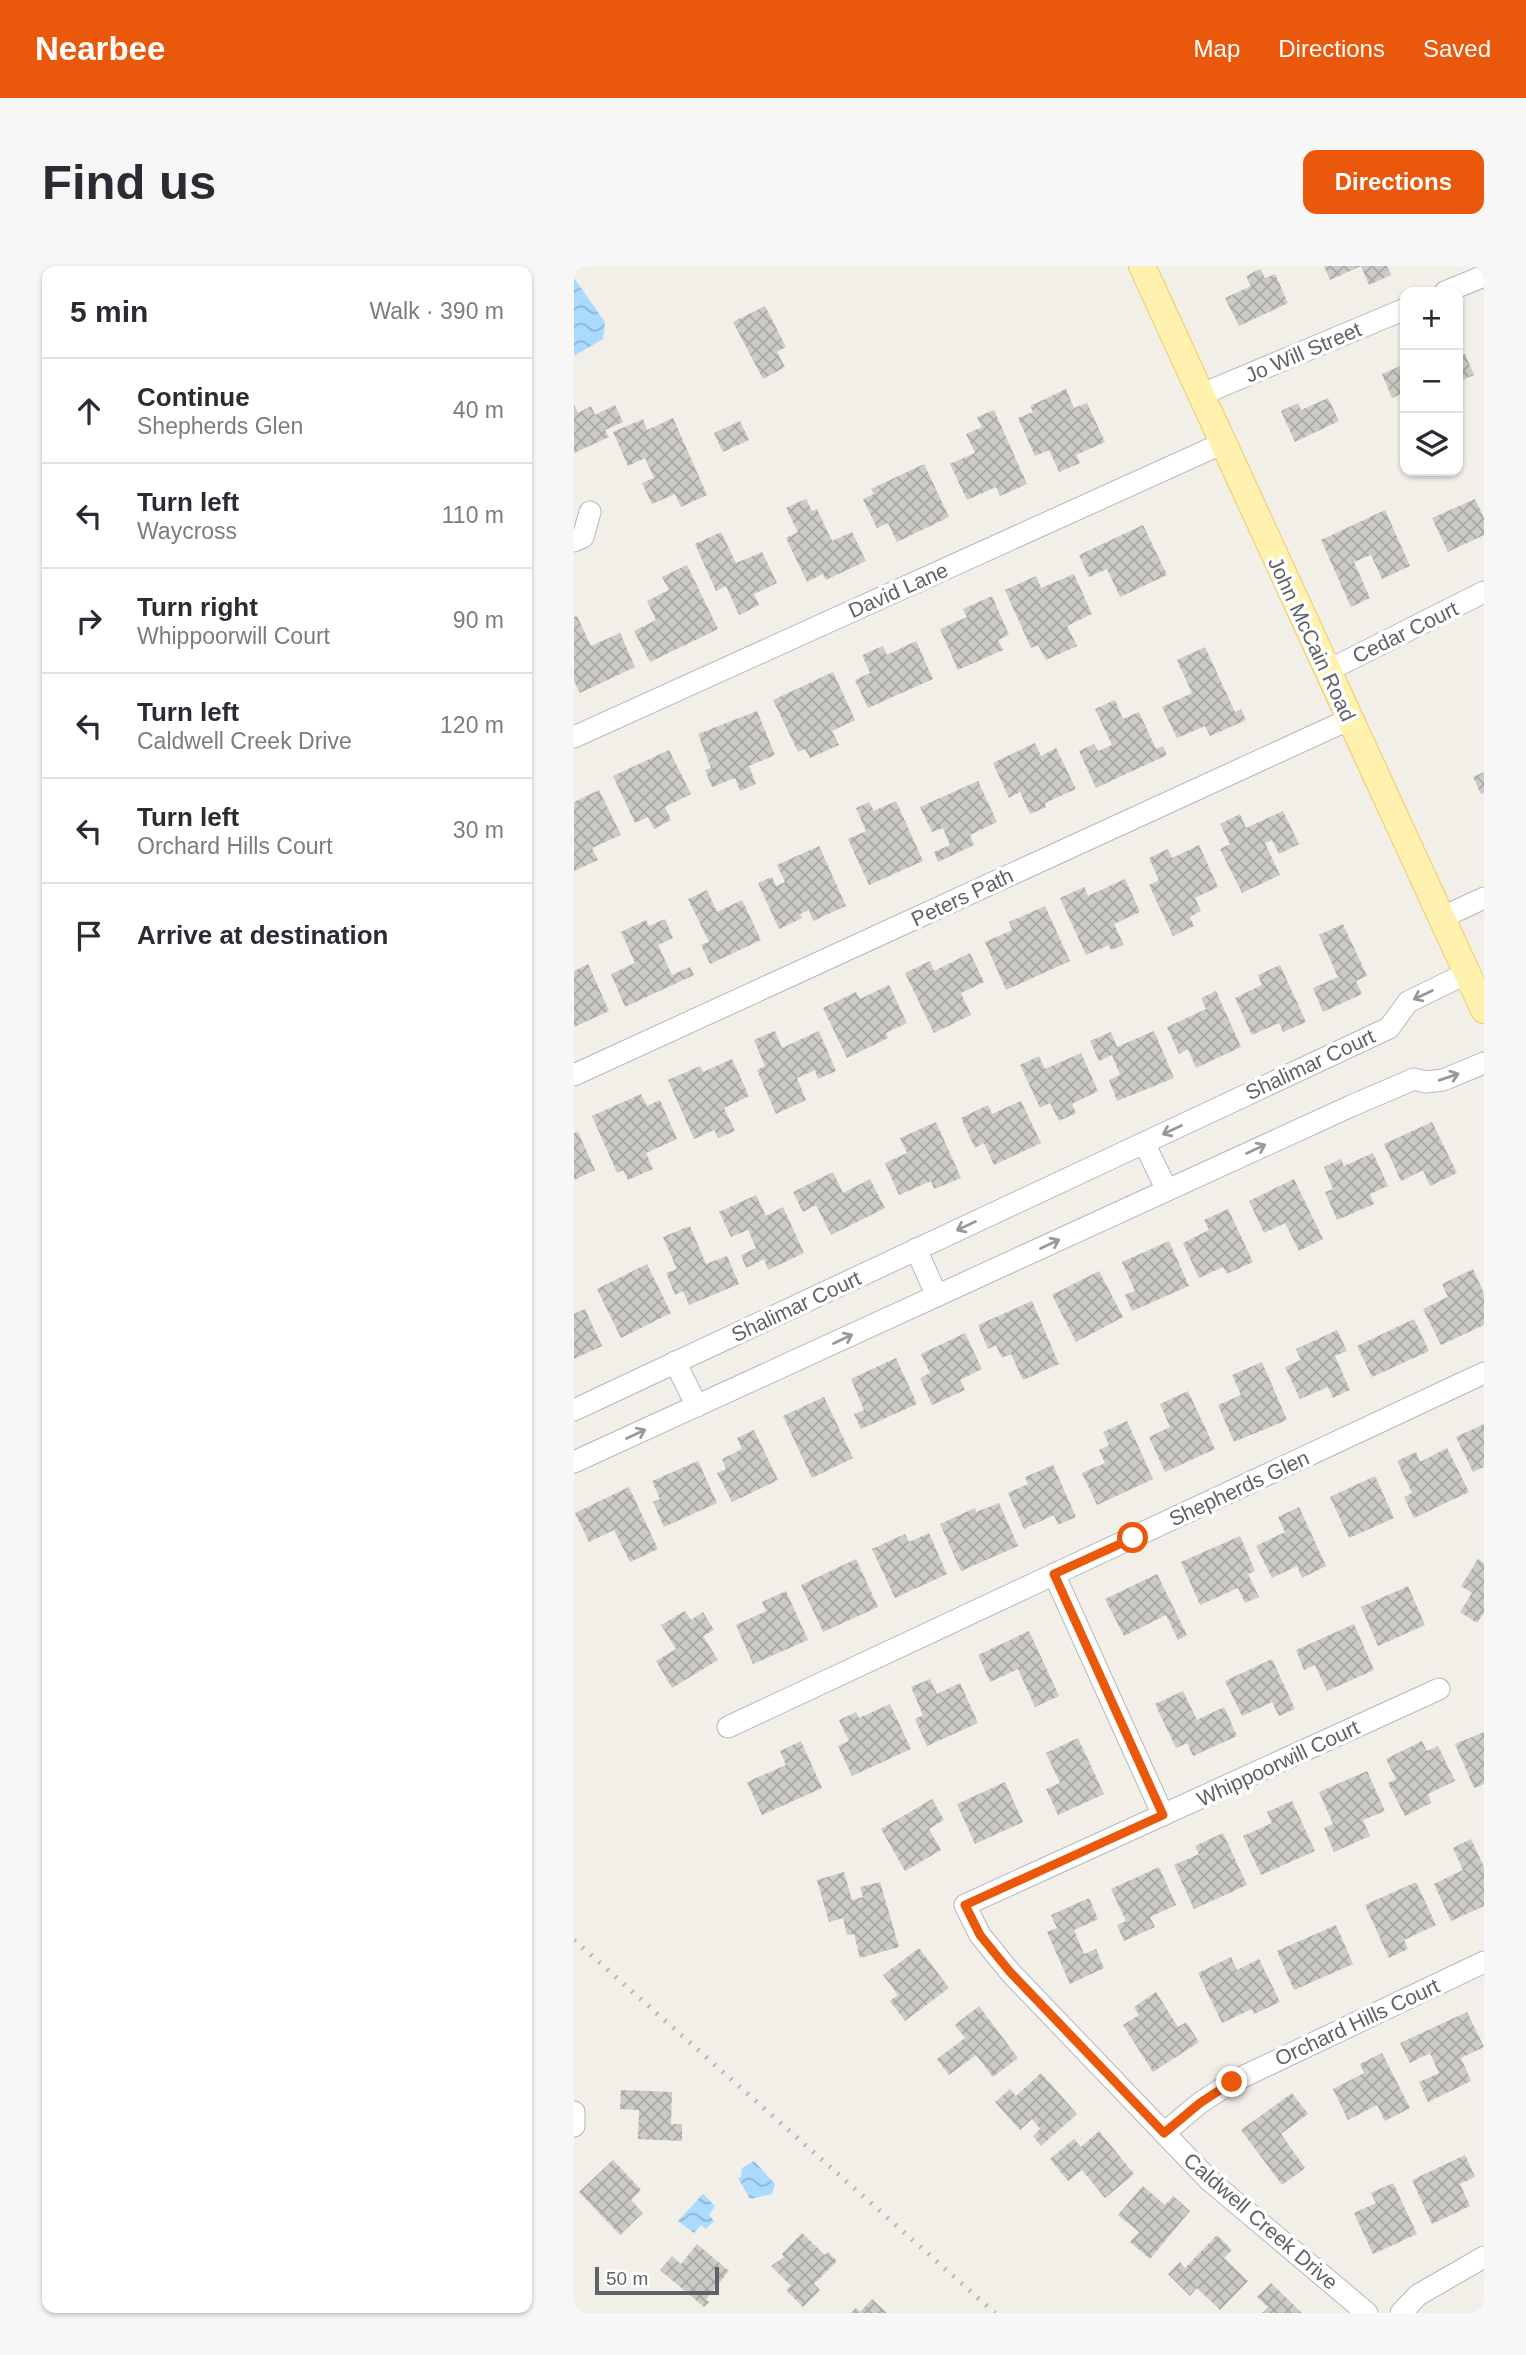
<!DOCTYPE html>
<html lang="en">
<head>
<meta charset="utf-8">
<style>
  :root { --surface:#fff; --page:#f7f7f7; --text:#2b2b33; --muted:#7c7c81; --line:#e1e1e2; --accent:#ea580c }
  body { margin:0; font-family:Helvetica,sans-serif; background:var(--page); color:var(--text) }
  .controls { position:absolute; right:21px; top:21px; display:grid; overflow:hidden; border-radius:14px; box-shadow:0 2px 5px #0004 }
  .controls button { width:63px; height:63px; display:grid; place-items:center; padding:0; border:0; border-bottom:2px solid var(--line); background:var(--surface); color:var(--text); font:35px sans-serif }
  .scale { position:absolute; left:21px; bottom:18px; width:124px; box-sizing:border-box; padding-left:7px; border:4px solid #5f6368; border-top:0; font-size:19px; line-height:24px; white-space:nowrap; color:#5f6368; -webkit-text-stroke:5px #fff; paint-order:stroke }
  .stop { position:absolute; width:21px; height:21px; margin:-16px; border:5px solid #ea580c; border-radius:50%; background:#fff }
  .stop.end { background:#ea580c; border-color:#fff; box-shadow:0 2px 7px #0008 }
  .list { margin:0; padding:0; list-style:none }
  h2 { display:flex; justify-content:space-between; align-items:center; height:91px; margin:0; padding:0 28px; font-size:30px }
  h2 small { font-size:23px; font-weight:400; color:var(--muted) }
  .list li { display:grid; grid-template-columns:46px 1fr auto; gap:21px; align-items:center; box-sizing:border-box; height:105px; padding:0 28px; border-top:2px solid var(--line) }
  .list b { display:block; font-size:26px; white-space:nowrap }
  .list p { margin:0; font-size:23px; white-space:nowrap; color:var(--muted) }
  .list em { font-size:23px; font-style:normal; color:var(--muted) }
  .icon { flex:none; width:38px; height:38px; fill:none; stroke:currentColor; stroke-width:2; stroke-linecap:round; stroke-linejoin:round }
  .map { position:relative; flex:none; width:910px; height:2047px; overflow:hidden; border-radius:14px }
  header { display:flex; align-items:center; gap:42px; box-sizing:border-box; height:98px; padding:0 35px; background:var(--accent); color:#fff }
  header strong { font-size:33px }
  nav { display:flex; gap:38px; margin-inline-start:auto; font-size:24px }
  .intro { display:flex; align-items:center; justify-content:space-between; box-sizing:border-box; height:168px; padding:0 42px }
  h1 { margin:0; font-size:49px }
  .button { padding:18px 32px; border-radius:14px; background:var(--accent); color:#fff; font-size:24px; font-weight:700 }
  main { display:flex; gap:42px; padding:0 42px }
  aside { flex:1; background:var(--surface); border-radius:14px; box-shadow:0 2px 5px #0004 }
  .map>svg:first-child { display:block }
  .water { fill:url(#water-waves) }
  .building { fill:url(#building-cross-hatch) }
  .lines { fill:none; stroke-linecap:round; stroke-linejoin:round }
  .minor-casing { stroke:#b5b8bc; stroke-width:23 }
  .major-casing { stroke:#f2c960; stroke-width:28 }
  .minor { stroke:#fff; stroke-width:21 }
  .major { stroke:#fff2af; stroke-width:26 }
  .rail { stroke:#b6b7b8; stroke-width:5; stroke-dasharray:2 9; stroke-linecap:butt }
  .oneway { stroke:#979a9d }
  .route { stroke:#ea580c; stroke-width:9 }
  .labels { text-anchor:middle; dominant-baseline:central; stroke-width:7; stroke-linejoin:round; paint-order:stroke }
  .street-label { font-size:21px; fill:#5f6368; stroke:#fff }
</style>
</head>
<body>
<header>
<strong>Nearbee</strong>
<nav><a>Map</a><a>Directions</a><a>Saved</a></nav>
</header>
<div class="intro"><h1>Find us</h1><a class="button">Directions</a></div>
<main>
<aside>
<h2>5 min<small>Walk · 390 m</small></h2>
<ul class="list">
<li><svg class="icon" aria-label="ahead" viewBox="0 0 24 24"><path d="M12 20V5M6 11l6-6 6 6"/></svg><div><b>Continue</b><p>Shepherds Glen</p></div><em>40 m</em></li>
<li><svg class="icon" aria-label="left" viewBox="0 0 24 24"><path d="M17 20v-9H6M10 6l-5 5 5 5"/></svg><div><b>Turn left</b><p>Waycross</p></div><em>110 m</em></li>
<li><svg class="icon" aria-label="right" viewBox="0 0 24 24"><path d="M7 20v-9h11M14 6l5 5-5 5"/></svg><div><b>Turn right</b><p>Whippoorwill Court</p></div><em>90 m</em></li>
<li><svg class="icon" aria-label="left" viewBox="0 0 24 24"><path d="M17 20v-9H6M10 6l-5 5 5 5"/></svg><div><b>Turn left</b><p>Caldwell Creek Drive</p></div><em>120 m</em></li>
<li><svg class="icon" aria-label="left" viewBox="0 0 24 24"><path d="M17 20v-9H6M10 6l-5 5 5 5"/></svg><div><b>Turn left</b><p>Orchard Hills Court</p></div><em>30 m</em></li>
<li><svg class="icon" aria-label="arrive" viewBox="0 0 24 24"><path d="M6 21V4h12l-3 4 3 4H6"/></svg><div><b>Arrive at destination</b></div></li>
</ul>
</aside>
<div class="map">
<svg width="910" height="2047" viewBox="0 0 910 2047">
  <defs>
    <pattern id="water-waves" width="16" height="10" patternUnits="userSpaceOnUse" patternTransform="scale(1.75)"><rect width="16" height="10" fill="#aadaff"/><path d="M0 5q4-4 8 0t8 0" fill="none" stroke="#8eb4d2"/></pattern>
    <pattern id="building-cross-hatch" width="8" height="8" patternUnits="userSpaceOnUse" patternTransform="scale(1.75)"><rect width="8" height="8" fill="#cccac5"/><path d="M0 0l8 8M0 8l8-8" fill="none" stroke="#a9a8a4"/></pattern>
  </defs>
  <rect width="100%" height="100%" fill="#f1efe8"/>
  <!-- water -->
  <g class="water">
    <path d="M0 12 31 56 29 73 0 90Z"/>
    <path d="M180 1895 201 1918 198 1928 176 1933 164 1912 167 1911 168 1902Z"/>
    <path d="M129 1928 141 1940 135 1949 140 1955 132 1963 127 1959 120 1967 104 1955Z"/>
  </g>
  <!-- building -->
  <g class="building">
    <path d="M750 0H813L817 9 795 19 787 0 756 14Z"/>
    <path d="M686 3 691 12 701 8 714 37 665 60 651 32 677 20 672 10Z"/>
    <path d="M191 40 212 81 203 86 211 101 189 113 159 56Z"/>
    <path d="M891 88 900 109 884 116V91Z"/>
    <path d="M831 98V126L818 132 808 108Z"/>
    <path d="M492 123 500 142 513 137 531 176 502 189 506 197 485 206 475 184 461 190 444 152 459 146 456 140Z"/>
    <path d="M754 132 765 155 721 176 707 145 724 137 727 144Z"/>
    <path d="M0 139 4 147 17 140 21 149 41 139 49 156 31 164 35 171 0 187Z"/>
    <path d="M420 144 453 218 426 230 422 221 393 234 376 198 401 187 392 168 408 161 403 151Z"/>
    <path d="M99 152 133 229 107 241 101 228 78 238 68 217 80 212 71 192 54 200 39 166 69 153 73 164Z"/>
    <path d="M166 155 175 174 149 186 140 167Z"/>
    <path d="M350 198 375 251 323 276 314 257 303 262 289 233 300 228 297 223Z"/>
    <path d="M232 233 238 245 243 243 258 275 278 266 292 295 252 314 249 308 233 316 212 272 224 266 212 242Z"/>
    <path d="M901 233 910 252V269L874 286 858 252Z"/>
    <path d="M811 244 836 300 808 313 797 289 780 296 796 332 777 341 747 274Z"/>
    <path d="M569 259 593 309 546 331 533 303 515 311 505 289Z"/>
    <path d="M147 266 162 297 188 286 203 317 180 328 185 339 165 349 152 320 142 325 121 278Z"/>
    <path d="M113 299 144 363 76 396 60 365 82 354 73 335 95 324 88 311Z"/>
    <path d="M500 308 518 348 493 360 503 380 472 394 464 379 457 382 431 324 462 310 467 322Z"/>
    <path d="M418 330 435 369 424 374 429 384 384 404 366 363 393 351 389 343Z"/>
    <path d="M3 350 17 380 46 367 61 401 6 427 0 415V351Z"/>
    <path d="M342 375 359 413 294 442 281 414 296 407 288 389 309 380 313 389Z"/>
    <path d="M631 381 661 446 667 443 672 454 636 470 631 460 603 472 588 441 618 427 603 394Z"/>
    <path d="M259 406 281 454 258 465 265 479 236 492 231 483 224 486 199 434Z"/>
    <path d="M541 434 549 453 565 446 582 483 589 480 593 489 522 522 505 485 520 478 524 485 538 479 521 443Z"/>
    <path d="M183 445 201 489 175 500 182 518 166 525 161 512 138 521 131 504 137 502 124 468Z"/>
    <path d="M461 477 467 490 482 482 502 523 471 537 472 541 456 548 446 526 435 532 419 497Z"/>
    <path d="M95 484 117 528 91 541 97 554 80 563 74 551 61 557 39 510Z"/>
    <path d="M910 506V527L907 528 899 511Z"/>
    <path d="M404 515 423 556 396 569 400 579 364 596 360 586 376 579 369 562 358 566 346 541Z"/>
    <path d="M25 524 47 569 18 582 24 594 0 605V536Z"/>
    <path d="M322 535 349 595 295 619 274 573 292 565 282 542 295 536 300 545Z"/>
    <path d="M709 545 725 578 705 588 698 574 691 577 706 609 668 627 646 583 656 578 646 558 666 548 672 562Z"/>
    <path d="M625 579 644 621 621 632 627 645 616 651 620 660 599 670 575 619 585 614 575 592 594 583 598 592Z"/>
    <path d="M245 580 272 640 239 655 235 644 226 648 228 652 205 663 184 617 198 611 202 620 211 616 203 599Z"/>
    <path d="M551 613 566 646 540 658 550 679 537 684 535 679 512 689 486 632 510 621 514 630Z"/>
    <path d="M133 624 143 646 168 634 187 674 136 698 127 679 135 676 114 633Z"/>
    <path d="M471 640 496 695 432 724 411 676 438 664 435 656Z"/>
    <path d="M91 653 99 672 84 679 98 709 116 701 120 709 51 741 37 708 61 697 47 666 72 654 75 660Z"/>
    <path d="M769 658 793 710 782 715 788 728 749 746 739 722 764 711 745 669Z"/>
    <path d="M396 687 410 716 387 727 397 749 360 767 331 707 356 695 360 705Z"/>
    <path d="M14 698 35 745 0 761V705Z"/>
    <path d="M706 699 732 756 709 766 705 757 678 769 661 732 688 719 684 709Z"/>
    <path d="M315 719 333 757 312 767 314 772 273 792 249 742 282 726 286 733Z"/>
    <path d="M642 725 667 781 622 802 614 783 605 788 593 761 632 743 627 732Z"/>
    <path d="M201 765 208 782 245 765 262 805 244 813 241 804 223 812 232 834 202 848 183 804 191 800 180 774Z"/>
    <path d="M580 765 600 812 543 835 535 814 546 809 538 789 525 795 516 775 537 766 543 781Z"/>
    <path d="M507 787 524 825 498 838 502 847 485 855 476 837 466 842 446 799 465 790 471 803Z"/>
    <path d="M158 793 175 830 150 842 161 865 144 872 140 864 120 873 94 814 126 800 129 806Z"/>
    <path d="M67 828 73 840 86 834 103 873 72 887 79 903 54 914 49 904 43 907 18 850Z"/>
    <path d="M447 835 467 877 420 899 410 877 401 882 387 852 414 839 418 848Z"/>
    <path d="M362 856 387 912 360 923 357 915 325 929 311 897 333 887 326 872Z"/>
    <path d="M858 856 883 907 856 920 849 904 827 915 810 878Z"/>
    <path d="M4 866 21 904 0 914V867Z"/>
    <path d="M799 887 814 920 796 928 800 938 763 954 751 926 759 923 750 901 767 893 770 900Z"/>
    <path d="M259 906 269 927 296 913 311 942 257 969 242 939 229 946 219 926Z"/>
    <path d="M720 913 749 973 725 985 711 957 690 967 675 935Z"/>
    <path d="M182 929 192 950 209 941 230 987 194 1004 190 993 172 1002 167 989 182 982 174 964 157 971 145 946Z"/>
    <path d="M654 943 679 996 653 1008 649 1001 625 1012 609 977 635 964 630 954Z"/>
    <path d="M116 960 132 998 153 990 165 1018 115 1039 109 1025 101 1029 92 1007 103 1003 89 971Z"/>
    <path d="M595 975 615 1020 558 1045 551 1029 561 1025 548 996Z"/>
    <path d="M73 998 97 1047 47 1072 23 1023Z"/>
    <path d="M899 1003 910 1027V1059L867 1079 849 1043 874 1031 868 1018Z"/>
    <path d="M525 1005 549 1051 502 1076 478 1029Z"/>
    <path d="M458 1035 485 1098 449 1114 437 1088 428 1092 422 1079 414 1083 404 1059Z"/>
    <path d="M11 1043 28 1080 0 1093V1048Z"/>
    <path d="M840 1053 855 1085 798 1111 783 1080Z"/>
    <path d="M763 1064 773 1085 761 1090 776 1124 759 1132 754 1121 726 1133 711 1101 727 1094 722 1083Z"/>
    <path d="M391 1067 408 1103 386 1114 391 1124 358 1139 346 1112 356 1107 347 1088Z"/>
    <path d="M322 1092 343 1138 287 1163 280 1148 290 1144 277 1113Z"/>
    <path d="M688 1096 713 1154 660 1176 644 1139 667 1129 658 1109Z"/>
    <path d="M614 1125 641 1183 591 1206 575 1171 596 1161 586 1138Z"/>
    <path d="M250 1131 279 1192 238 1212 209 1150Z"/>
    <path d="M553 1155 579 1213 523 1239 508 1207 531 1197 525 1184 535 1179 529 1166Z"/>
    <path d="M910 1158V1201L899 1206 882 1171Z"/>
    <path d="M180 1164 204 1214 158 1236 143 1207 152 1203 148 1193 168 1183 163 1172Z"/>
    <path d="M873 1182 895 1226 840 1252 830 1231 838 1227 823 1195 842 1186 846 1196Z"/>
    <path d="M124 1195 143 1237 90 1261 79 1236 86 1233 78 1215Z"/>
    <path d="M479 1199 502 1251 484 1259 480 1249 450 1263 434 1227 454 1218 451 1211Z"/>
    <path d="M801 1210 820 1252 775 1272 756 1231Z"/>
    <path d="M55 1221 84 1283 56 1296 40 1264 15 1276 1 1247Z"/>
    <path d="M425 1237 444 1280 387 1305 366 1258 401 1242 402 1246Z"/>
    <path d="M725 1241 752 1300 728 1312 723 1300 698 1312 682 1280 711 1266 704 1251Z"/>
    <path d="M355 1267 373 1308 321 1332 298 1283 331 1268 335 1276Z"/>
    <path d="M666 1270 681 1305 674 1308 685 1331 671 1337 664 1322 626 1339 607 1296Z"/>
    <path d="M282 1293 304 1341 249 1366 227 1319Z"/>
    <path d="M904 1293 910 1297V1347L903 1357 886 1346 898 1327 887 1320Z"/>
    <path d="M583 1308 613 1369 604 1374 592 1349 550 1370 531 1333Z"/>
    <path d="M834 1320 851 1359 804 1380 787 1341Z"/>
    <path d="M212 1325 234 1374 179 1398 162 1359 192 1345 188 1336Z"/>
    <path d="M111 1345 117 1354 129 1346 140 1364 129 1370 144 1394 98 1422 82 1395 102 1383 87 1359Z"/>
    <path d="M780 1358 800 1404 753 1425 741 1399 730 1404 722 1384Z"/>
    <path d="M455 1365 485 1430 461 1441 444 1403 416 1416 404 1389Z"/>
    <path d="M698 1393 721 1443 705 1450 698 1436 668 1450 651 1415Z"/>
    <path d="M356 1413 363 1428 386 1417 404 1457 353 1480 341 1453 349 1449 337 1421Z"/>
    <path d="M609 1425 623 1454 650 1441 663 1470 619 1490 613 1477 602 1482 581 1438Z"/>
    <path d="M316 1438 337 1483 278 1510 264 1480 275 1475 265 1454 282 1446 285 1452Z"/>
    <path d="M910 1466V1518L900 1522 881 1478Z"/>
    <path d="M504 1472 530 1528 484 1549 472 1523 486 1517 472 1487Z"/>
    <path d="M227 1475 248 1522 188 1549 173 1516 212 1499 206 1485Z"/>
    <path d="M848 1475 853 1485 864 1480 881 1515 854 1528 857 1537 831 1550 814 1517 822 1513 812 1493Z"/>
    <path d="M793 1505 811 1545 789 1554 796 1570 760 1586 750 1562 759 1558 745 1526Z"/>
    <path d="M431 1516 449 1556 401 1578 383 1538Z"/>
    <path d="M358 1533 370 1554 355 1563 367 1584 331 1605 307 1563Z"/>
    <path d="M718 1535 741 1585 687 1609 669 1570 698 1557 693 1546Z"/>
    <path d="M649 1567 673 1619 620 1643 600 1599 625 1588 621 1580Z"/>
    <path d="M897 1573 910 1601V1640L877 1655 860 1618 889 1604 879 1582Z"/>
    <path d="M585 1601 602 1639 576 1651 581 1661 550 1675 543 1659 552 1655 537 1623Z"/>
    <path d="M270 1606 278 1634 289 1631 286 1621 306 1616 325 1681 286 1692 280 1668 273 1669 269 1652 255 1656 243 1614Z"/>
    <path d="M842 1616 862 1659 830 1674 834 1683 815 1692 791 1639Z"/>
    <path d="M515 1632 524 1653 500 1664 510 1688 522 1683 530 1702 496 1718 473 1666 483 1662 477 1649Z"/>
    <path d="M762 1659 779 1698 720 1724 703 1685Z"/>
    <path d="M345 1682 375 1722 331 1755 316 1735 324 1729 309 1709Z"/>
    <path d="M657 1691 663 1704 685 1693 706 1736 680 1748 678 1743 648 1757 624 1707Z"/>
    <path d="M582 1726 604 1761 612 1756 625 1776 579 1806 549 1759 565 1749 560 1741Z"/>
    <path d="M405 1740 444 1792 419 1811 402 1789 375 1809 363 1793 391 1772 381 1759Z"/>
    <path d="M893 1746 910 1781 887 1792 897 1815 854 1836 845 1816 865 1807 856 1787 836 1797 826 1777Z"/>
    <path d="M808 1787 836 1842 811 1855 803 1839 774 1854 759 1823 790 1807 786 1798Z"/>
    <path d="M467 1807 503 1848 467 1880 459 1870 466 1863 458 1853 446 1864 421 1836 436 1823 442 1830Z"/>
    <path d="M47 1824 98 1826 97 1858H108V1875L64 1873 65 1844 46 1843Z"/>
    <path d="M718 1827 734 1848 707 1868 731 1902 708 1919 667 1864Z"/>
    <path d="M525 1865 560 1908 531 1932 508 1904 494 1915 476 1893 500 1873 507 1881Z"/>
    <path d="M891 1889 901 1911 886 1918 896 1940 858 1958 838 1914Z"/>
    <path d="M39 1894 67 1924 57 1934 69 1947 46 1969 5 1926Z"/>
    <path d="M819 1917 843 1968 799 1988 780 1947 802 1937 797 1927Z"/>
    <path d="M569 1920 591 1939 599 1930 616 1945 576 1993 556 1976 565 1966 544 1949Z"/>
    <path d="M228 1967 251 1989 254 1986 263 1995 240 2018 246 2024 229 2041 212 2024 217 2020 197 2000 210 1991 208 1988Z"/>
    <path d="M643 1969 658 1984 650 1992 674 2015 646 2044 623 2022 616 2030 594 2008 606 1996 611 2002Z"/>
    <path d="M123 1978 155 2005 132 2033 135 2036 130 2041 86 2004 98 1990 107 1998Z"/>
    <path d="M697 2017 728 2047H688L694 2041 683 2031Z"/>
    <path d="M298 2033 313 2047H277L282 2042 286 2046Z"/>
  </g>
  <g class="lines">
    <!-- minor casing -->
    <g class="minor-casing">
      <g id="minor">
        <path d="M871 26 910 10"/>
        <path d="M626 129 831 43"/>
        <path d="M0 275 9 271 16 246"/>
        <path d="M753 405 910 326"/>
        <path d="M0 471 647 178"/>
        <path d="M867 652 910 632"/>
        <path d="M0 809 776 453"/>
        <path d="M570 877 593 924"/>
        <path d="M342 983 363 1030"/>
        <path d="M101 1096 123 1140"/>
        <path d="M0 1144 815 762 834 736 893 707"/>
        <path d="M0 1196 777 840 840 813 852 816 869 814 910 797"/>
        <path d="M480 1308 589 1549"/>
        <path d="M154 1461 910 1107"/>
        <path d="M0 1846V1860"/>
        <path d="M590 1867 626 1837 658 1816 910 1696"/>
        <path d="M793 2047 635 1914 436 1706 406 1669 391 1639 865 1423"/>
        <path d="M827 2047 844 2029 910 1991"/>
      </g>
    </g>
    <!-- major casing -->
    <g class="major-casing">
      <path id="major" d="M568 0 910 744"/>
    </g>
    <!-- minor -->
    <use href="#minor" class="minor"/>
    <!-- major -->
    <use href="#major" class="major"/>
    <!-- rail -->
    <path class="rail" d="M0 1674 421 2047"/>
  </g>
  <!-- one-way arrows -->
  <defs><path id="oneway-shaft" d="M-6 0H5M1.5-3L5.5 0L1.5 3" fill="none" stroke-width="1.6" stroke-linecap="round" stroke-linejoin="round" transform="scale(1.75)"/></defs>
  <g class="oneway">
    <use href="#oneway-shaft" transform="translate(849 729) rotate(154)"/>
    <use href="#oneway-shaft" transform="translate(875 811) rotate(-19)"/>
    <use href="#oneway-shaft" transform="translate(598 864) rotate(155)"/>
    <use href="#oneway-shaft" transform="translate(682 883) rotate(-25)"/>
    <use href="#oneway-shaft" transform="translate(392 960) rotate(155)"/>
    <use href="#oneway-shaft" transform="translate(476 978) rotate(-25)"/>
    <use href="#oneway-shaft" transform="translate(269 1073) rotate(-25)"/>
    <use href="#oneway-shaft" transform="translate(62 1168) rotate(-25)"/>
  </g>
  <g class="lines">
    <!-- route -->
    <path class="route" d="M559 1272 480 1308 589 1549 391 1639 406 1669 436 1706 590 1867 626 1837 658 1816"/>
  </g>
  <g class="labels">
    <!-- street labels -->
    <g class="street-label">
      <text transform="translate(729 86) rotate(-23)">Jo Will Street</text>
      <text transform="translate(324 324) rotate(-24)">David Lane</text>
      <text transform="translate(831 366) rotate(-26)">Cedar Court</text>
      <text transform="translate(738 373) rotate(65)">John McCain Road</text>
      <text transform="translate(388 631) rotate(-25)">Peters Path</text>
      <text transform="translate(736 798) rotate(-25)">Shalimar Court</text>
      <text transform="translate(222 1040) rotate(-25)">Shalimar Court</text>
      <text transform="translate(665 1222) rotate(-25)">Shepherds Glen</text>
      <text transform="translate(704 1497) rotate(-25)">Whippoorwill Court</text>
      <text transform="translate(783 1756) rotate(-25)">Orchard Hills Court</text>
      <text transform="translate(687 1955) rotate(41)">Caldwell Creek Drive</text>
    </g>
  </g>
</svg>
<div class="controls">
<button>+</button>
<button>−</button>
<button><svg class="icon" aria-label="layers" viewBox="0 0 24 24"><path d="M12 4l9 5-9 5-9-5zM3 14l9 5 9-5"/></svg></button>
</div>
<div class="scale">50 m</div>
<div class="stop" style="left:559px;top:1272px"></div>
<div class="stop end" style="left:658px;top:1816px"></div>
</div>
</main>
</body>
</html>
